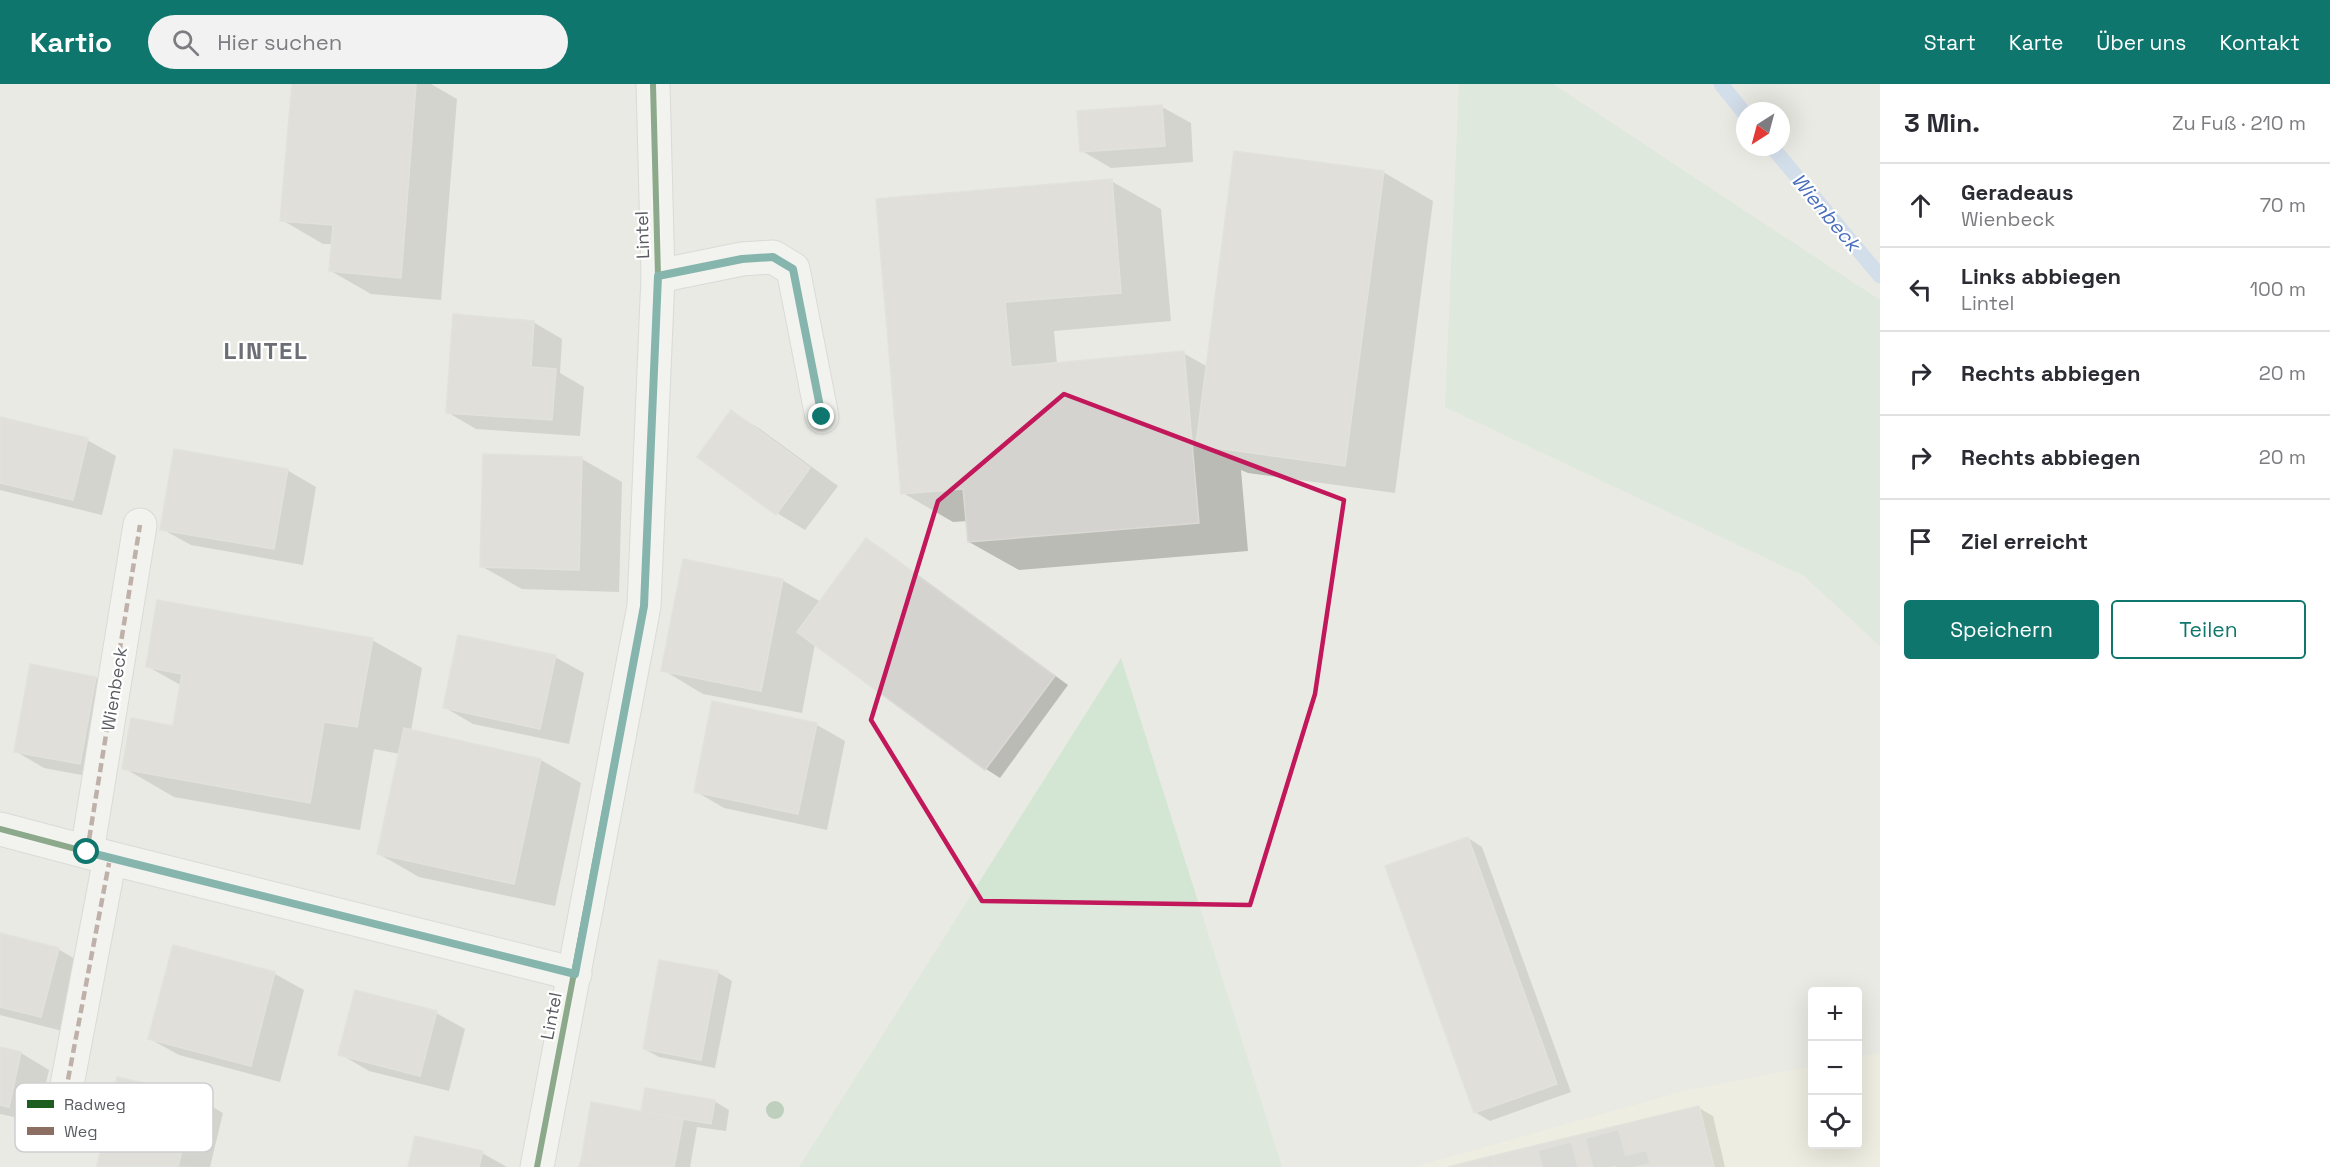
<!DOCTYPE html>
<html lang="de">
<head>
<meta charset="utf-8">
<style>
  :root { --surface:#fff; --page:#f2f2f3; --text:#2b2b33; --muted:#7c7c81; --line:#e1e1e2; --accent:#0f766e }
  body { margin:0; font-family:"Space Grotesk",sans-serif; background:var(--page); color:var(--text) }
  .controls { position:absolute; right:18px; bottom:18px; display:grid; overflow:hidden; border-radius:6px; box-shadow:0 6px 24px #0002 }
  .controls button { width:54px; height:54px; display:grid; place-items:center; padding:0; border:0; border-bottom:2px solid var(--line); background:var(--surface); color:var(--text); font:30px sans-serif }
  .compass { position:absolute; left:1736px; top:18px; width:54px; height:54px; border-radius:50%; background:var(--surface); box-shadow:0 6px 24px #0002; rotate:216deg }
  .stop { position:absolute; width:18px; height:18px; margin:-14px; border:4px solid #0f766e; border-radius:50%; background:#fff }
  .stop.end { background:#0f766e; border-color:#fff; box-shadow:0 2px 6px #0008 }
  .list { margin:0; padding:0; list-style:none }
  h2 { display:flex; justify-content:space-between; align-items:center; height:78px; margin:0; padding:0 24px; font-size:26px }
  h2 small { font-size:20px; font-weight:400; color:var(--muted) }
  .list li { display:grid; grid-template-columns:39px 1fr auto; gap:18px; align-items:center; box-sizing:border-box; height:84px; padding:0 24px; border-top:2px solid var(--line) }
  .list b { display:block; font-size:22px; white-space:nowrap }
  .list p { margin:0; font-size:20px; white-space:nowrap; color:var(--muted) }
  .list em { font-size:20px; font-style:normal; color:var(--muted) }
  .actions { display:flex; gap:12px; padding:18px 24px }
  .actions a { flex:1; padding:14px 0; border:2px solid var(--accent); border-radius:6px; text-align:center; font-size:21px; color:var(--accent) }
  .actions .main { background:var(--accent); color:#fff }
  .icon { flex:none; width:33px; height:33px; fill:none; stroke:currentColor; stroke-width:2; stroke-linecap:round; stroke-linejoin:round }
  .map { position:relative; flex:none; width:1880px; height:1083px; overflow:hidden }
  header { display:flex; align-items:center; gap:36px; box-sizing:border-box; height:84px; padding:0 30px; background:var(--accent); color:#fff }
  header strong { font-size:28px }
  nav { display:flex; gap:33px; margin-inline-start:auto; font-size:21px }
  .search { width:420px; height:54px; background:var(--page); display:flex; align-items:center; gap:15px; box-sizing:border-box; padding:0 21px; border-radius:33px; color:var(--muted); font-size:22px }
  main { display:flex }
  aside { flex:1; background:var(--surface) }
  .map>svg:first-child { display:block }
  .commercial { fill:#f4f2dd }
  .green { fill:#d2e6d3 }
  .shadow { fill:#0003 }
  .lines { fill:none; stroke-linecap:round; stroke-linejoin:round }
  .stream { stroke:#b9d1f3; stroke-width:15 }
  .building { fill:#d4d3cf; stroke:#dad9d4; stroke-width:1.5 }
  .minor-tunnel { stroke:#c6c6c4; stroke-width:33; stroke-dasharray:33 16; stroke-linecap:butt }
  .minor-casing { stroke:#c7c8c6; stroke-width:35 }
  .minor { stroke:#fcfcfb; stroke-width:33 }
  .quiet { stroke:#8d6e63; stroke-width:4.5; stroke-dasharray:9 4.5; stroke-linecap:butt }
  .cycleway-casing { stroke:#fff; stroke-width:10 }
  .cycleway { stroke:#1b5e20; stroke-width:6 }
  .tree { fill:#89b18e }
  .route { stroke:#0f766e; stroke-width:8 }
  .marked { fill:none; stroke:#c2185b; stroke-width:4.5; stroke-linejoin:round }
  .labels { text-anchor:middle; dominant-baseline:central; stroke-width:4.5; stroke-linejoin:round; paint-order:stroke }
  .street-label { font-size:18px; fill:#5a5c62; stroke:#fff }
  .water-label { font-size:20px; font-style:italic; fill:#486ebc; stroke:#fff }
  .district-label { font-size:24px; font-weight:bold; letter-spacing:1.5px; fill:#6b6e74; stroke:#fff }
  .key { fill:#fff; stroke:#ceced0; stroke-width:1.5 }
  .key-label { font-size:16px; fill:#5a5c62 }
</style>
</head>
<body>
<header>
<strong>Kartio</strong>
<div class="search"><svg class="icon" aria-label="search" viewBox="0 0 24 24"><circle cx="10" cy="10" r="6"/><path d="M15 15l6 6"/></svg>Hier suchen</div>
<nav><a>Start</a><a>Karte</a><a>Über uns</a><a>Kontakt</a></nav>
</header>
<main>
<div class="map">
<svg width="1880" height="1083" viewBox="0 0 1880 1083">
  <rect width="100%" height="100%" fill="#eaeae4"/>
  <!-- commercial -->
  <path class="commercial" d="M1880 969V1083H1414L1684 1007 1812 982V1060H1858V973Z"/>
  <!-- green -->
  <g class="green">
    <path d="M1459 0H1553L1880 216V562L1804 492 1445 323Z"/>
    <path d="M1121 574 1282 1083H799Z"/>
  </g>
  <!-- shadow -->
  <g class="shadow">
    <path d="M293 0H431L457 15 441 216 371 210 331 187 333 160H323L282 136Z"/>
    <path d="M1162 23 1191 39 1193 78 1111 84 1082 67Z"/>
    <path d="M1383 88 1433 117 1395 409 1248 389 1241 386 1248 467 1019 486 969 458 967 437 953 438 903 409 877 117 1111 97 1161 125 1171 237 1054 247 1057 280 1183 269 1208 283Z"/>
    <path d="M533 238 562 255 560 289 584 303 580 352 476 345 447 328Z"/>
    <path d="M731 328 760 345 838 402 805 446 777 429Z"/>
    <path d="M0 334 87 356 116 372 102 431 0 406Z"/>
    <path d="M582 375 622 398 619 508 522 505 481 482Z"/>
    <path d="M287 386 316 403 303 481 191 461 162 445Z"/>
    <path d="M867 456 881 464 1068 601 1000 694 986 685 815 560 802 629 703 610 663 586 782 496 821 518Z"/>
    <path d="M372 556 422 584 411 647 541 676 581 699 555 822 419 793 379 770 400 670 374 665 360 746 174 713 124 684 174 643 182 602 147 582Z"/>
    <path d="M555 573 584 589 569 660 473 640 444 623Z"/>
    <path d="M96 594 124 611 108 696 44 684 15 667Z"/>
    <path d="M713 619 817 641 845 657 827 746 724 724 695 707Z"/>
    <path d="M1468 754 1482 763 1571 1008 1490 1037 1475 1028Z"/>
    <path d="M0 850 58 865 87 882 70 949 0 931Z"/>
    <path d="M174 863 275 890 304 906 280 998 179 971 150 955Z"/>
    <path d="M717 888 732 897 715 984 659 973 644 965Z"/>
    <path d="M436 929 465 945 449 1007 369 987 340 970Z"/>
    <path d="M0 964 21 969 49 986 37 1038 0 1030Z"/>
    <path d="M194 1012 223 1029 210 1083 98 1082Z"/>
    <path d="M714 1017 729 1026 726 1047 697 1043 690 1083H581Z"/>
    <path d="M1699 1024 1713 1032 1725 1083H1455Z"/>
    <path d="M482 1069 507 1083H409Z"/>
  </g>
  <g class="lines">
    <!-- stream -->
    <g class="stream">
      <path d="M1721 0 1745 30"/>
      <path d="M1772 63 1880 192"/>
    </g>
  </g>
  <!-- building -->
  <g class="building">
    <path d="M292 0H416L401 194 329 187 333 141 280 137Z"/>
    <path d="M1162 21 1165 62 1080 68 1077 27Z"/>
    <path d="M1234 67 1384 87 1345 382 1196 361Z"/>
    <path d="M1112 95 1121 209 1005 218 1011 283 1184 267 1199 439 968 458 963 405 901 410 876 115Z"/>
    <path d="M453 230 534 237 531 283 556 285 552 336 446 329Z"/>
    <path d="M731 326 810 384 776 431 697 373Z"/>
    <path d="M0 333 88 354 73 416 0 399Z"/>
    <path d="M174 365 288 385 274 465 160 446Z"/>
    <path d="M483 370 582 373 579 486 480 483Z"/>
    <path d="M866 454 1055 592 985 686 797 548Z"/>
    <path d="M683 475 783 495 761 607 661 587Z"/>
    <path d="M157 516 373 554 357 643 324 638 310 719 122 685 131 634 173 642 182 590 146 583Z"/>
    <path d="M458 551 556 571 540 645 443 624Z"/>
    <path d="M30 580 96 593 80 680 14 668Z"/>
    <path d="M712 617 817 639 798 730 694 708Z"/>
    <path d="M404 644 541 675 514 800 377 770Z"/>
    <path d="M1468 753 1557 1000 1474 1029 1385 782Z"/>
    <path d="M0 849 59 864 41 933 0 923Z"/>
    <path d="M173 861 275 888 251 982 148 955Z"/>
    <path d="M659 876 718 887 701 976 643 965Z"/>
    <path d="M355 906 437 927 420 992 338 971Z"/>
    <path d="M0 963 21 968 9 1023 0 1021Z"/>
    <path d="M117 993 195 1011 178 1083 97 1082Z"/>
    <path d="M645 1004 715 1016 711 1040 641 1028Z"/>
    <path d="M591 1018 683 1035 674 1083H615L581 1077Z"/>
    <path d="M1699 1022 1714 1083H1495L1492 1072Z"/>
    <path d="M415 1052 483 1067 479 1083H408Z"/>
    <path d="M1492 1072 1495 1083H1448Z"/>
    <path d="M581 1077 615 1083H579Z"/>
  </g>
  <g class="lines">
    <!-- minor-tunnel -->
    <path class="minor-tunnel" d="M1543 1083 1628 1061 1633 1083"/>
    <!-- minor casing -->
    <g class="minor-casing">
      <g id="minor">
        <path d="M658 192 742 175 773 173 793 185 822 333"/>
        <path d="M0 745 110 774 575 890"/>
        <path d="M87 768 140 441"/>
        <path d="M63 1022 110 774"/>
        <path d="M537 1083 644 522 658 192 653 0"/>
      </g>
    </g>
    <!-- minor -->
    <use href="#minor" class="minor"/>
    <!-- quiet -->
    <g class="quiet">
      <path d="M87 768 140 441"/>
      <path d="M63 1022 110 774"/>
    </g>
    <!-- cycleway casing -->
    <g class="cycleway-casing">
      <g id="cycleway">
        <path d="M0 745 110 774 575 890"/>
        <path d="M537 1083 644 522 658 192 653 0"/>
      </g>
    </g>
    <!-- cycleway -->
    <use href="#cycleway" class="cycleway"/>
  </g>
  <!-- trees -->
  <circle class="tree" cx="775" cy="1026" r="9"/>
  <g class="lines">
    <!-- route -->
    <path class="route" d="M87 768 575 890 644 522 658 192 742 175 773 173 793 185 822 333"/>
  </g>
  <!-- marked area -->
  <path d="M0 0H1880V1083H0ZM1064 310 1344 416 1315 610 1250 821 982 817 871 636 938 417Z" fill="#eaeae4" fill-opacity=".55" fill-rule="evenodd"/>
  <path class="marked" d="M1064 310 1344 416 1315 610 1250 821 982 817 871 636 938 417Z"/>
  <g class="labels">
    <!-- street labels -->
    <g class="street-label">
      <text transform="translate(642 151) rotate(-92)">Lintel</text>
      <text transform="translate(114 605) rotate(-81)">Wienbeck</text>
      <text transform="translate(551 932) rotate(-79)">Lintel</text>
    </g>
    <!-- water labels -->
    <g class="water-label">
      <text transform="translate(1826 128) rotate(50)">Wienbeck</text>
    </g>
    <!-- district labels -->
    <g class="district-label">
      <text x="266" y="266">LINTEL</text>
    </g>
  </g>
  <!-- legend -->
  <rect x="15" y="999" width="198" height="69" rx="9" class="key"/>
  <rect x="27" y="1016" width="27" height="8" fill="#1b5e20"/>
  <rect x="27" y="1043" width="27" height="8" fill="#8d6e63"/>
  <g class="key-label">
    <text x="64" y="1026">Radweg</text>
    <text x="64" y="1053">Weg</text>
  </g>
</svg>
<div class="controls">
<button>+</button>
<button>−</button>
<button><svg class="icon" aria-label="locate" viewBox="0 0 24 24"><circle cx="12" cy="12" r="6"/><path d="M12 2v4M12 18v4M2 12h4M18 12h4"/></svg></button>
</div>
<svg class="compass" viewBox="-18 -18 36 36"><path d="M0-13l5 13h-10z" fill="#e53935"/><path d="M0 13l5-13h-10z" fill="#7c7c81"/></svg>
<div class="stop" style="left:87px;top:768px"></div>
<div class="stop end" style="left:822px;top:333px"></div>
</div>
<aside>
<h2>3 Min.<small>Zu Fuß · 210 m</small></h2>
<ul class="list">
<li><svg class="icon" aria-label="ahead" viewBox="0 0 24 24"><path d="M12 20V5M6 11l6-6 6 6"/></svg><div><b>Geradeaus</b><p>Wienbeck</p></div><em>70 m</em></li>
<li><svg class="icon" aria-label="left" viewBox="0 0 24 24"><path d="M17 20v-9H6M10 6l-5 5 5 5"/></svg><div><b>Links abbiegen</b><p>Lintel</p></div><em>100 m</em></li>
<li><svg class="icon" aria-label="right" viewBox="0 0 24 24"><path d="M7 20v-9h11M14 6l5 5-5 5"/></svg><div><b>Rechts abbiegen</b></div><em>20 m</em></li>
<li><svg class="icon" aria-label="right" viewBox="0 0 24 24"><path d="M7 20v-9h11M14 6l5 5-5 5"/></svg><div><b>Rechts abbiegen</b></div><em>20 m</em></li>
<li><svg class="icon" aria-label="arrive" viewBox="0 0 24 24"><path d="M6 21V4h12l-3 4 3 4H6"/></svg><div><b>Ziel erreicht</b></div></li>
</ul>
<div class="actions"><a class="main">Speichern</a><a>Teilen</a></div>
</aside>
</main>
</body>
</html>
